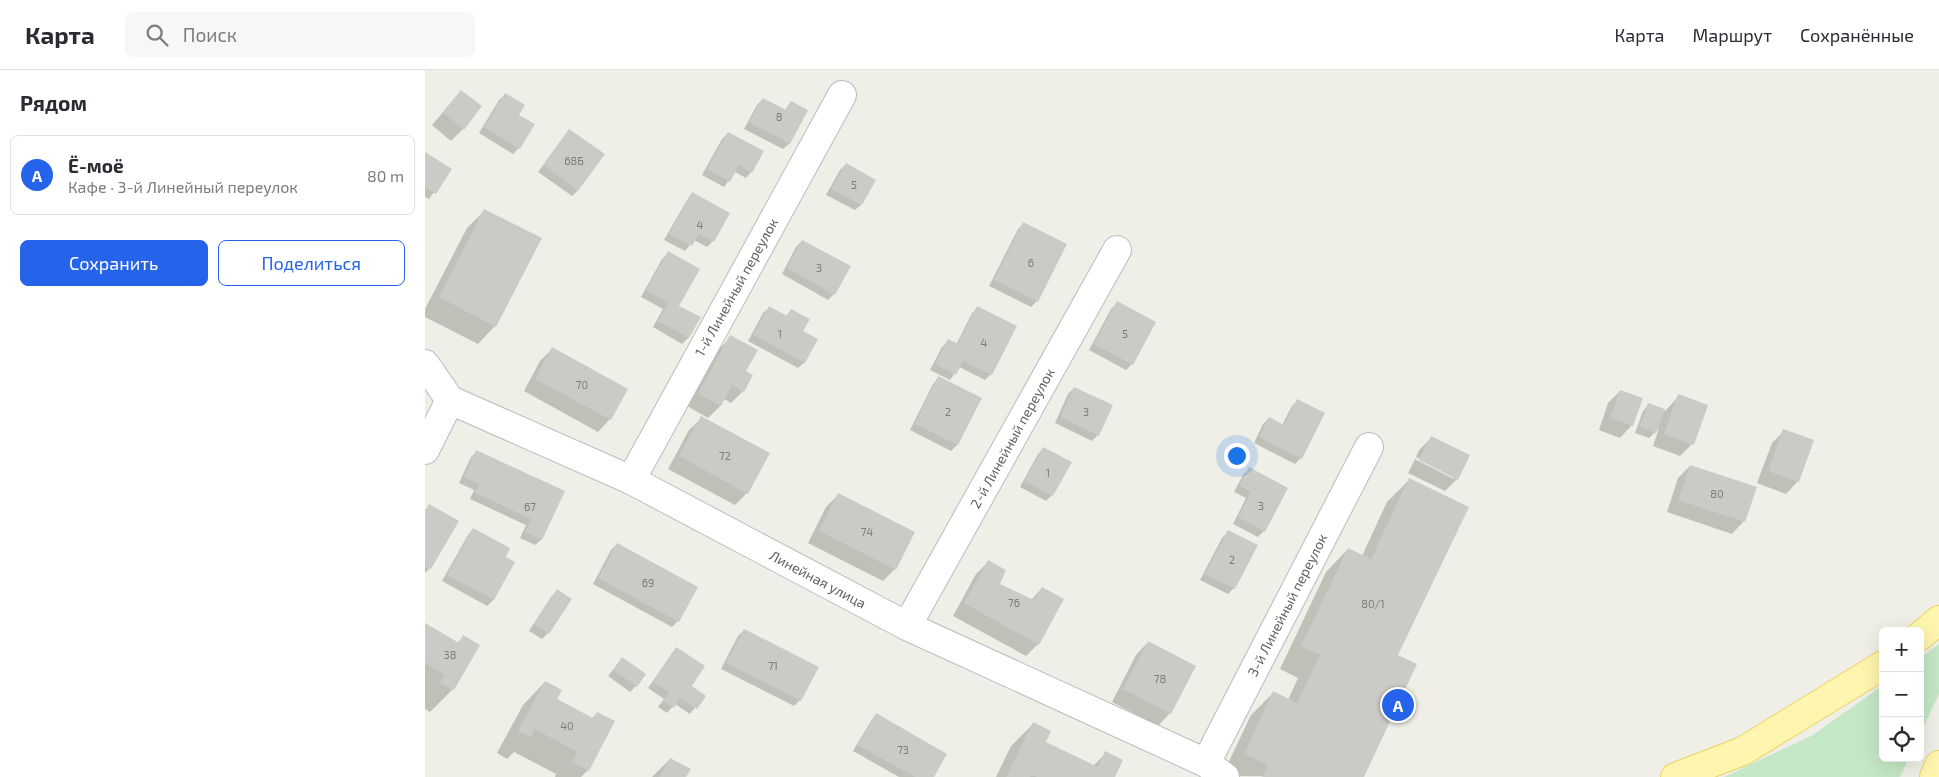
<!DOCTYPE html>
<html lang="ru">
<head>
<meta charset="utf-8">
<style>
  :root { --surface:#fff; --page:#f7f7f7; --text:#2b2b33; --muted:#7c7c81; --line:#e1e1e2; --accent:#2563eb }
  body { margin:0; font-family:"Exo 2",sans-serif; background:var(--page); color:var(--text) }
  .controls { position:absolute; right:15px; bottom:15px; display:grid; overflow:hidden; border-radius:8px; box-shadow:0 5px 20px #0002 }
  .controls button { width:45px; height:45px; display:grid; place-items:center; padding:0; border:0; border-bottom:1px solid var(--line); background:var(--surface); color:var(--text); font:25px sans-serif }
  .you { position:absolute; left:811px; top:385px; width:18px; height:18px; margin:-12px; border:4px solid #fff; border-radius:50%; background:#1a73e8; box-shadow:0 0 0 8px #1a73e833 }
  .badge { display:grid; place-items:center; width:32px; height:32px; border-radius:50%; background:var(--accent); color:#fff; font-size:16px; font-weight:700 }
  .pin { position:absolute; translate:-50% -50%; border:2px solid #fff; box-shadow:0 1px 5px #0006 }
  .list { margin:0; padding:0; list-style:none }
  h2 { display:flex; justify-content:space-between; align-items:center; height:65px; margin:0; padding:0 20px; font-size:21px }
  h2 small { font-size:16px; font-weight:400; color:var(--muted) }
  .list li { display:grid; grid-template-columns:32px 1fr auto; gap:15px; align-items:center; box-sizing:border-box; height:80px; margin:0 10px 10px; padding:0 10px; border:1px solid var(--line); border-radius:8px }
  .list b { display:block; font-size:19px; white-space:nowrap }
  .list p { margin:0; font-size:16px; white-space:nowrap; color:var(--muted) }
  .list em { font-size:16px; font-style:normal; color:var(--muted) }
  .actions { display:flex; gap:10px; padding:15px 20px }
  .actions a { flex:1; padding:11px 0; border:1px solid var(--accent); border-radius:8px; text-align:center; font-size:18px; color:var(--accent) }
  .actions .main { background:var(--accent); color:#fff }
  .icon { flex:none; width:28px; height:28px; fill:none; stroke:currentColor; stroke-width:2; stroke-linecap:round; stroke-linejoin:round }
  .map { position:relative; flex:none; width:1514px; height:707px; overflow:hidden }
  header { display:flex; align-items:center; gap:30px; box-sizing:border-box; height:70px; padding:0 25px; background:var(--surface); border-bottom:1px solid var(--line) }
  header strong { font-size:24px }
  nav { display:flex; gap:28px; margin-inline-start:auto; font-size:18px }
  .search { width:350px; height:45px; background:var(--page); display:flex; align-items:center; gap:12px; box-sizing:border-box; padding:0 18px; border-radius:8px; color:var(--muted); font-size:19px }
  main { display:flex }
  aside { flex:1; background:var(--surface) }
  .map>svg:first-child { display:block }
  .green { fill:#c4e7c6 }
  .shadow { fill:#0003 }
  .building { fill:#cccac4 }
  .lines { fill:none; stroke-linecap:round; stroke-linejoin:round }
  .minor-casing { stroke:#b9bcc0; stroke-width:30 }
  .primary-casing { stroke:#efd061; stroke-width:30 }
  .minor { stroke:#fff; stroke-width:28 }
  .primary { stroke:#fef5ae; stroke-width:28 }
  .labels { text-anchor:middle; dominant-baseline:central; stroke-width:4.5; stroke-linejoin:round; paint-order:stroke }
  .number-label { font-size:11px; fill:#7a7c7e }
  .street-label { font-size:14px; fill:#5e6267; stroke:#fff }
</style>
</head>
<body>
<header>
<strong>Карта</strong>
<div class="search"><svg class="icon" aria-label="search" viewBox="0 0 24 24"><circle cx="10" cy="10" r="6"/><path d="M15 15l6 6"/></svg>Поиск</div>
<nav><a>Карта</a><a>Маршрут</a><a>Сохранённые</a></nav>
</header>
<main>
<aside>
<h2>Рядом<small></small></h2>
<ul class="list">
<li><span class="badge">A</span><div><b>Ё-моё</b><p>Кафе · 3-й Линейный переулок</p></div><em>80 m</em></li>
</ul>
<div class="actions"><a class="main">Сохранить</a><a>Поделиться</a></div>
</aside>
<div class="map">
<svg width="1514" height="707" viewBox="0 0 1514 707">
  <rect width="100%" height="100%" fill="#f0efe7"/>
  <!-- green -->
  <g class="green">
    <path d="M1514 574V624L1495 664V588Z"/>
    <path d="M1458 615V688H1484L1475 707H1299L1388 665Z"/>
  </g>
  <!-- shadow -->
  <g class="shadow">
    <path d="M36 21 38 59 26 71 7 55Z"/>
    <path d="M80 25 92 45 94 78 88 84 54 63 74 30Z"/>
    <path d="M338 29 359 41 366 32 382 41 364 74 358 79 319 59 332 35Z"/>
    <path d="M144 60 153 120 147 126 113 102Z"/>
    <path d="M303 63 326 102 321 108 310 102 299 117 277 105 297 69Z"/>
    <path d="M0 83 25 100 4 129 0 127Z"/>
    <path d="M421 94 450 110 436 135 430 140 401 125 415 100Z"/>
    <path d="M267 124 288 171 282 177 269 170 260 181 239 170 262 130Z"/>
    <path d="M60 140 70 256 53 274 0 247V239L42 158Z"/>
    <path d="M599 153 612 231 606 237 564 216 593 159Z"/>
    <path d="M377 171 409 224 403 230 357 204 371 177Z"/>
    <path d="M243 183 253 236 274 248 263 268 257 274 228 257 238 239 216 227 237 189Z"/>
    <path d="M692 233 707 294 701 300 664 280 686 239Z"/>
    <path d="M344 238 360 247 367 240 376 262 391 270 379 293 373 298 323 271 338 243Z"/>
    <path d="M553 238 566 304 560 310 534 297 525 310 505 300 517 277 523 271 531 275 547 243Z"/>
    <path d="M306 267 319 301 318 321 306 333 299 329 295 336 283 348 262 336 294 279Z"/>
    <path d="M127 279 202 319 185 349 173 362 99 321 115 291Z"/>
    <path d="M514 308 555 329 532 375 526 381 485 360 508 314Z"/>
    <path d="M649 318 673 365 667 371 630 353 643 324Z"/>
    <path d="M1195 321 1207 355 1195 368 1174 360 1183 333Z"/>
    <path d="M1254 326 1267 374 1255 386 1228 376 1234 358 1224 368 1210 363 1218 341 1223 335 1240 341Z"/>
    <path d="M873 330 876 388 870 394 829 373 838 354 844 348 857 355 867 336Z"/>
    <path d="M277 348 322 423 310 435 243 399 264 360Z"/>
    <path d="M1359 361 1373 411 1361 424 1332 413 1347 373Z"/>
    <path d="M1006 368 1032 409 1020 421 983 403 990 389 1029 409V406L991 387 994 380Z"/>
    <path d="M619 378 627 425 621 431 595 417 613 384Z"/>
    <path d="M52 381 138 422 116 470 110 475 95 468 101 455 45 429 49 420 34 413 46 387Z"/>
    <path d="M1265 396 1319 451 1307 464 1242 442 1253 408Z"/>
    <path d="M824 399 839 461 833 467 808 454 821 428 809 422 818 405Z"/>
    <path d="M984 410 972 586 938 707 797 706 826 645 848 623 863 630 873 608 855 599 901 502 923 479 937 486 962 432Z"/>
    <path d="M413 425 470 499 458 511 383 473 401 437Z"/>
    <path d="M4 436 5 498 0 503V440Z"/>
    <path d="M48 459 79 488 88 493 68 530 62 536 17 511 43 465Z"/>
    <path d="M803 462 809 518 803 524 775 510 797 468Z"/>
    <path d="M192 474 253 551 247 557 168 514 186 480Z"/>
    <path d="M563 492 574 514 606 530 617 518 613 574 601 586 528 546 551 504Z"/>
    <path d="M132 521 145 529 123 563 117 569 104 561 126 527Z"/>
    <path d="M0 554 32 573 39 567 28 619 5 642 0 639Z"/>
    <path d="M319 560 375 630 369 636 296 599 313 566Z"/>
    <path d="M723 572 745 643 733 656 687 632 711 585Z"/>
    <path d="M251 578 265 617 279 626 265 644 250 634 242 643 233 637 239 629 223 618Z"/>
    <path d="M197 589 211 616 205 622 183 606Z"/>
    <path d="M120 612 130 630 167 648 173 643 163 700 156 707H130L131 704 89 682 82 689 72 683 98 635Z"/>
    <path d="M451 645 507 707H474L428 681 446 651Z"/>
    <path d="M608 654 619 673 668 696 681 683 689 707H571L586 676Z"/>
    <path d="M245 689 261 707H227Z"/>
  </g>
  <!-- building -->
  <g class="building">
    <path d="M36 20 57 36 39 60 18 42Z"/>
    <path d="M80 23 100 35 94 45 110 54 95 79 59 57Z"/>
    <path d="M338 28 361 40 366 31 383 40 365 74 324 52Z"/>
    <path d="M144 59 180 84 153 121 118 95Z"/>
    <path d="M303 62 339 81 327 103 314 95 305 112 282 99Z"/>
    <path d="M0 82 27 99 11 124 0 117Z"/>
    <path d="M421 93 451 110 437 135 406 119Z"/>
    <path d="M267 122 305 143 289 172 274 164 267 176 244 164Z"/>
    <path d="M59 139 117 168 71 257 14 227Z"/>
    <path d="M598 152 642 174 613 232 569 210Z"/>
    <path d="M377 170 426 196 410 225 362 198Z"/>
    <path d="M243 181 275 199 254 236 276 247 264 268 233 251 243 233 221 220Z"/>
    <path d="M692 231 731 252 708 295 669 274Z"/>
    <path d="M344 236 362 246 366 239 385 249 378 261 393 269 380 293 328 265Z"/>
    <path d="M552 236 592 256 567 305 538 291 531 305 510 294 523 269 533 274Z"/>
    <path d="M305 265 333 280 321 301 328 305 319 322 307 315 296 336 273 324Z"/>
    <path d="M127 277 203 319 186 350 110 309Z"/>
    <path d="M513 306 557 328 533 375 490 354Z"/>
    <path d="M649 317 688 335 674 366 635 347Z"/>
    <path d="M1195 320 1218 328 1208 356 1185 348Z"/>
    <path d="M1253 324 1283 335 1269 375 1239 364Z"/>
    <path d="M872 329 900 343 877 389 834 367 844 347 859 355Z"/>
    <path d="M1223 333 1240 339 1231 363 1215 357Z"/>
    <path d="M276 346 345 383 323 424 254 386Z"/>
    <path d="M1358 359 1389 370 1374 412 1343 401Z"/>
    <path d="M1006 366 1045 385 1033 410 994 390Z"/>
    <path d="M618 377 647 392 628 426 600 411Z"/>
    <path d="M51 380 140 421 117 470 100 462 106 449 50 423 54 414 39 407Z"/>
    <path d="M1265 395 1332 417 1320 452 1253 430Z"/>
    <path d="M824 397 863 418 840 462 813 447 826 422 814 416Z"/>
    <path d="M984 408 1044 437 973 585 992 594 939 707H837L843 695 819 684 848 621 872 633 895 585 876 576 923 478 946 489Z"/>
    <path d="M413 423 490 462 471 500 394 461Z"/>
    <path d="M4 434 34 451 6 499 0 496V441Z"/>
    <path d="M48 458 85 478 81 487 90 492 69 530 22 505Z"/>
    <path d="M803 460 833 475 810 519 780 504Z"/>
    <path d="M192 473 273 517 254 552 173 508Z"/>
    <path d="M563 490 581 500 575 514 609 530 617 517 639 529 614 575 539 533Z"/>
    <path d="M132 519 147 529 124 564 109 554Z"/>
    <path d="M0 553 34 573 38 565 55 575 29 620 15 613 20 605 0 593Z"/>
    <path d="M319 559 394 597 376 631 301 593Z"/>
    <path d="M723 571 771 596 746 644 698 619Z"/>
    <path d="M251 577 280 596 267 616 281 626 272 639 255 628 249 638 238 631 244 622 228 612Z"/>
    <path d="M197 587 221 604 212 617 188 600Z"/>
    <path d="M120 611 137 620 132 629 168 648 172 642 190 651 164 701 147 692 152 682 110 659 106 667 93 661Z"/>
    <path d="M451 643 522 684 509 707H490L433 675Z"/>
    <path d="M608 652 626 661 621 672 673 697 680 681 698 690 690 707H612L606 704 605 707H581Z"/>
    <path d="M245 688 266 699 261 707H234Z"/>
  </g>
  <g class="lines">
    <!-- minor casing -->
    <g class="minor-casing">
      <g id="minor">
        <path d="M0 294 25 330 206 410 482 556 781 693 800 707"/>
        <path d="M0 380 25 330"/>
        <path d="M206 410 417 25"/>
        <path d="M482 556 692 180"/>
        <path d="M781 693 944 377"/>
      </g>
    </g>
    <!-- primary casing -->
    <g class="primary-casing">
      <g id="primary">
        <path d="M1495 566 1514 550"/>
        <path d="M1250 707 1318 681 1458 595"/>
        <path d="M1509 707 1514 695"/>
      </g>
    </g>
    <!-- minor -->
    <use href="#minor" class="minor"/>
    <!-- primary -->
    <use href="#primary" class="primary"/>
  </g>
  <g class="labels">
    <!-- number labels -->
    <g class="number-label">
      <text x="354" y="46">8</text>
      <text x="149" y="90">68Б</text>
      <text x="429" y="114">5</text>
      <text x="275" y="154">4</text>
      <text x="606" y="192">6</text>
      <text x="394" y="197">3</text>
      <text x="355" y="263">1</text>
      <text x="700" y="263">5</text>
      <text x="559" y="272">4</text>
      <text x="157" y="314">70</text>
      <text x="523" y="341">2</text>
      <text x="661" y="341">3</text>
      <text x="300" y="385">72</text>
      <text x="623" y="402">1</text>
      <text x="1292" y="423">80</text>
      <text x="836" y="435">3</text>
      <text x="105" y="436">67</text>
      <text x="442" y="461">74</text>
      <text x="807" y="489">2</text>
      <text x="223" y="512">69</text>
      <text x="589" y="532">76</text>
      <text x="948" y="533">80/1</text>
      <text x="25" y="584">38</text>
      <text x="348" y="595">71</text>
      <text x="735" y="608">78</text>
      <text x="142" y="655">40</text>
      <text x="478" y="679">73</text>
    </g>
    <!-- street labels -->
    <g class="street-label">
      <text transform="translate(311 217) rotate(-61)">1-й Линейный переулок</text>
      <text transform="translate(587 368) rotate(-61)">2-й Линейный переулок</text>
      <text transform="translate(393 509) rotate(28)">Линейная улица</text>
      <text transform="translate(862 535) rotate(-63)">3-й Линейный переулок</text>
    </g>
  </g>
</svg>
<div class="controls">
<button>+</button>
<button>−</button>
<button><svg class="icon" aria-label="locate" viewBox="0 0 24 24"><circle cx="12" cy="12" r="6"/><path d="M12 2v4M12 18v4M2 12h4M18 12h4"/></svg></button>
</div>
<div class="you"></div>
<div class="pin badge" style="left:973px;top:635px">A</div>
</div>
</main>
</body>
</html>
